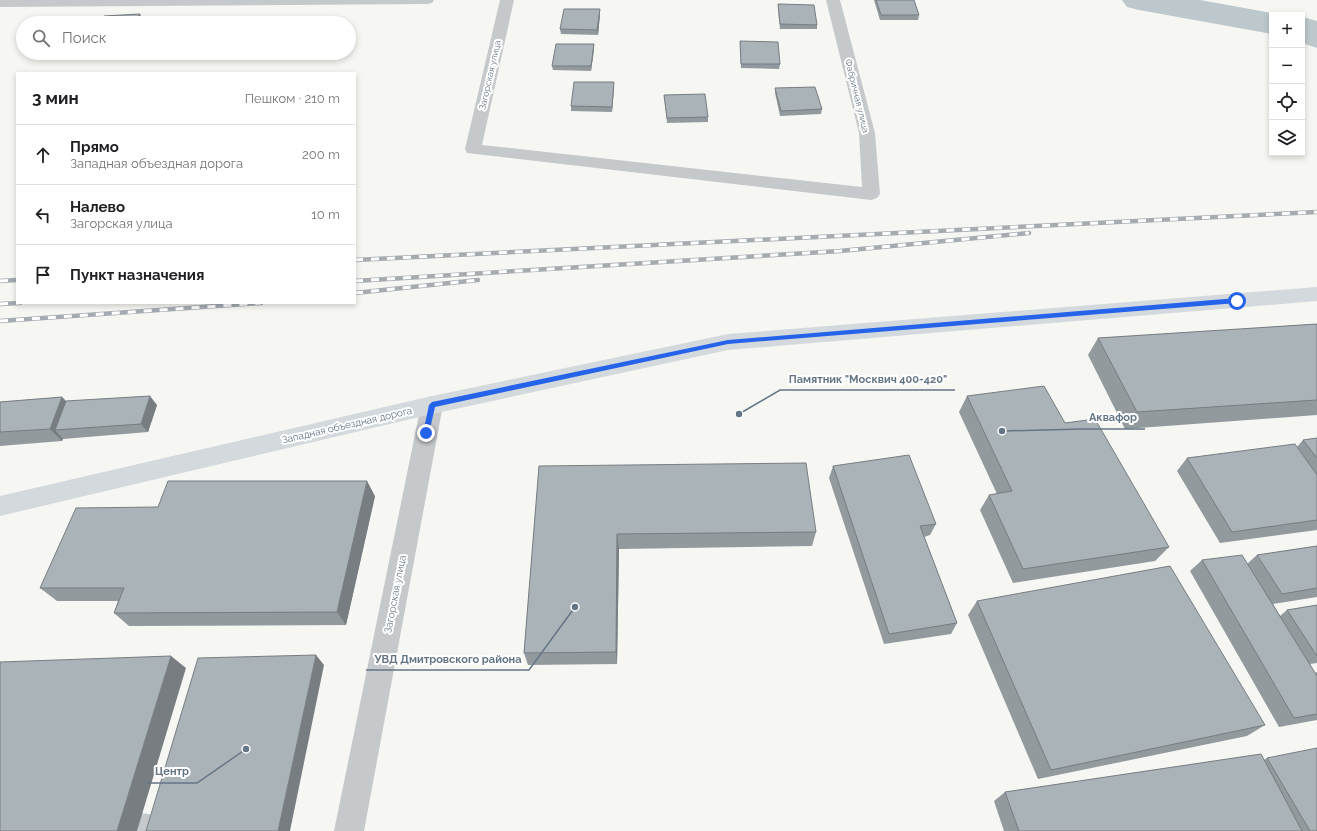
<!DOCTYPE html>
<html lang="ru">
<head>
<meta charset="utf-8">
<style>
  :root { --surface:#fff; --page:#f6f6f6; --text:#202124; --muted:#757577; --line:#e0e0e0 }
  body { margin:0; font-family:Raleway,sans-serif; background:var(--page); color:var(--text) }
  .controls { position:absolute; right:12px; top:12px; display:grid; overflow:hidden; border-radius:0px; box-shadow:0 2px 6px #0003 }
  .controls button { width:36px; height:36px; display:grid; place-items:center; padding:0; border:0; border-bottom:1px solid var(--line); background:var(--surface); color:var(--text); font:20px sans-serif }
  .stop { position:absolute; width:12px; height:12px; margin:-9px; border:3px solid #2563eb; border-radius:50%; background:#fff }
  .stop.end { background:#2563eb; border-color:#fff; box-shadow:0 1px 4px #0008 }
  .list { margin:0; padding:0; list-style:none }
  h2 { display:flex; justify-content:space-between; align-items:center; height:52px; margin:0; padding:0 16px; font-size:17px }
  h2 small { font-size:13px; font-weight:400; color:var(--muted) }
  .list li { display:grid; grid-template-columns:26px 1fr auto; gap:12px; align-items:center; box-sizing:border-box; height:60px; padding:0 16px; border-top:1px solid var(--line) }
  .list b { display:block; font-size:15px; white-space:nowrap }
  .list p { margin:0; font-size:13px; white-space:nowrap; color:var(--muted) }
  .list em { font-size:13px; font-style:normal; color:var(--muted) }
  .icon { flex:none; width:22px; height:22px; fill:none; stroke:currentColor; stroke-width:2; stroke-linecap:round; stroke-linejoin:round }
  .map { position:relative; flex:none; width:1317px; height:831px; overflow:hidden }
  .search { position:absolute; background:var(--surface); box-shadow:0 2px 6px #0003; left:16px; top:16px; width:340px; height:44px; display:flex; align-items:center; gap:10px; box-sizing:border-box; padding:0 14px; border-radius:22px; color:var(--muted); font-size:15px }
  .panel { position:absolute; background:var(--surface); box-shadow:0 2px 6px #0003; left:16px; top:72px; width:340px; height:232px; border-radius:0px }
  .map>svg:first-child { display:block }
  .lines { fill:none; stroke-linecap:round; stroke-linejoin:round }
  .river { fill:#bcc8cc; fill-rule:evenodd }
  .lane { fill:#c6c9cc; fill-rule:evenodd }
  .street { fill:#c6c9cc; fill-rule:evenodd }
  .secondary { fill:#d4d9dd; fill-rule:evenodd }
  .rail-far1-casing { stroke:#a5abb1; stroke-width:3 }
  .rail-casing { stroke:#a5abb1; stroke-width:4.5 }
  .rail-far1 { stroke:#fff; stroke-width:2; stroke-dasharray:6; stroke-linecap:butt }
  .rail { stroke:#fff; stroke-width:3; stroke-dasharray:8; stroke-linecap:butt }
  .wall { fill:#929a9e }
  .shaded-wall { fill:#777d81 }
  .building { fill:#aab3b8; stroke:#777d81 }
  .route { fill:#2563eb }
  .labels { text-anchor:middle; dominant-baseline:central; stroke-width:4; stroke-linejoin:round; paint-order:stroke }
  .far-street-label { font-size:9px; fill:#647685; stroke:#fff }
  .street-label { font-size:10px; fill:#647685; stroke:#fff }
  .leader { fill:none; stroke:#647685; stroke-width:1.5 }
  .callout-dot { fill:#647685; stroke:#fff; stroke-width:1.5 }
  .callout-label { font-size:11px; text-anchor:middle; font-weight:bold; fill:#647685; stroke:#fff; stroke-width:4; stroke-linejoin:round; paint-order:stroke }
</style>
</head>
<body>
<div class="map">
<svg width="1317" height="831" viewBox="0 0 1317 831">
  <rect width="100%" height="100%" fill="#f6f6f3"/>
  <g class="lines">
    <!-- river -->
    <g class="river">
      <path d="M1122 0H1200L1283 15H1272V34L1139 10 1127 7Z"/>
      <path d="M1302 17 1317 21V48L1302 43Z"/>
    </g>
    <!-- lane -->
    <path class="lane" d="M140 813 163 816 170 818 172 825 170 831H139L133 829 131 822 133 815Z"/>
    <!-- street -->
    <g class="street">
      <path d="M0 0H434L432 3 427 4 0 7Z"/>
      <path d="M500 0H514L482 145 862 187 859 133 826 0H840L875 133 880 194 877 198 871 200 467 153 465 149Z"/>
      <path d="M432 396 440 399 443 405 364 831H334L421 405 424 399Z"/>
    </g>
    <!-- secondary -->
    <path class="secondary" d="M1317 287V301L728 350 432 414 0 516V496L432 396 728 334Z"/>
    <!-- rail-far1 casing -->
    <g class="rail-far1-casing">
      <path id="rail-far1" d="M1314 212H1317"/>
    </g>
    <!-- rail casing -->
    <g class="rail-casing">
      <g id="rail">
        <path d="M355 260 1317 212"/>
        <path d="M0 281 17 280"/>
        <path d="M355 281 840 251 1029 233"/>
        <path d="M355 293 478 280"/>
        <path d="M0 304 20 303"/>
        <path d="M0 321 261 303"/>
      </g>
    </g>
    <!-- rail-far1 -->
    <use href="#rail-far1" class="rail-far1"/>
    <!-- rail -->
    <use href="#rail" class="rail"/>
  </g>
  <!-- wall -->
  <g class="wall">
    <path d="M874 0H914L919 15 918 20H880Z"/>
    <path d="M778 4 817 25V29H780L778 9Z"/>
    <path d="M600 14 598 35 561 34 560 29Z"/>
    <path d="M740 41 780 64 779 69 741 68 740 46Z"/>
    <path d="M594 44V49L591 71 553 70 552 66Z"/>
    <path d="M614 87 612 112 571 111V106Z"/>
    <path d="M775 88 822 109 821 114 780 116 775 93Z"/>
    <path d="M664 95 708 117V122L667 123Z"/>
    <path d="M1317 324V415L1125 429 1088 355 1098 338Z"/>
    <path d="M967 396 1065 423 1169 547 1155 561 1013 583 980 510 989 495 997 494 959 412Z"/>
    <path d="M62 397 66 401 157 405 148 432 63 439 62 441 0 446V402Z"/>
    <path d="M1317 438V530L1220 543 1177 471 1187 458 1297 447 1303 440Z"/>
    <path d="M539 466 816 532 812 546 619 549 617 664 528 665 524 653Z"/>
    <path d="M833 466 936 524 930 535 924 537 957 623 951 634 884 644 829 478Z"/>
    <path d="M375 496 346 625 129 626 114 613 118 601H57L40 588 158 507Z"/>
    <path d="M1317 546V597L1273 604 1280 616 1287 610 1317 605V663L1310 664 1315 673 1317 672V720L1279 727 1190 571 1202 560 1247 564 1257 555Z"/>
    <path d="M977 601 1265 725 1247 736 1038 779 968 615Z"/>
    <path d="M1267 758 1317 831H1004L994 801 1005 792 1264 760Z"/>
  </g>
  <!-- shaded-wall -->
  <g class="shaded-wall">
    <path d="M600 9V14L598 35 597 30Z"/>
    <path d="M140 14 142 19 140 23H135Z"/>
    <path d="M594 44V49L591 71V66Z"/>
    <path d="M614 82V87L612 112V107Z"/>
    <path d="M150 396 157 405 148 432 141 424Z"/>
    <path d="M62 397 74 410 55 430 63 439 62 441 50 429Z"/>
    <path d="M367 481 375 496 346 625 337 612Z"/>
    <path d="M617 534 619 549 617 664 616 652Z"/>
    <path d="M316 655 324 665 290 831H278Z"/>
    <path d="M171 656 186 668 137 831H117Z"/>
  </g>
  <!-- building -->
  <g class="building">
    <path d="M876 0H914L919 15H881Z"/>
    <path d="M778 4 814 5 817 25 780 24Z"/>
    <path d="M564 9H600L597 30 560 29Z"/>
    <path d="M140 14 135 23H101L104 16Z"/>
    <path d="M740 41 778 42 780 64H741Z"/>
    <path d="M556 44H594L591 66H552Z"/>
    <path d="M574 82H614L612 107 571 106Z"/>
    <path d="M815 87 822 109 781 111 775 88Z"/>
    <path d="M705 94 708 117 667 118 664 95Z"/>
    <path d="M1317 324V400L1137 412 1098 338Z"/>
    <path d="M1044 386 1065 423 1095 419 1169 547 1023 569 989 495 1012 491 967 396Z"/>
    <path d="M150 396 141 424 55 430 66 401Z"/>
    <path d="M62 397 50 429 0 432V402Z"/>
    <path d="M1317 438V458L1303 440Z"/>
    <path d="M1295 444 1317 475V520L1232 532 1187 458Z"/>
    <path d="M909 455 936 524 920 526 957 623 889 634 833 466Z"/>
    <path d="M806 463 816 532 617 534 616 652 524 653 539 466Z"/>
    <path d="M168 481H367L337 612 114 613 124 588H40L76 508 158 507Z"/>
    <path d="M1317 546V588L1282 594 1257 555Z"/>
    <path d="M1242 555 1317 676V714L1294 718 1202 560Z"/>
    <path d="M1170 566 1265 725 1051 770 977 601Z"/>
    <path d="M1317 605V656L1287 610Z"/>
    <path d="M316 655 278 831H146L198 658Z"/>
    <path d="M171 656 117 831H0V662Z"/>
    <path d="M1317 748V831H1310L1267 758Z"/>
    <path d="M1261 754 1302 831H1019L1005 792Z"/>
  </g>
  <!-- route -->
  <path class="route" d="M1237 298 1240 301 1237 303 728 344 435 407 429 433 426 436 423 433 429 405 432 402 728 340Z"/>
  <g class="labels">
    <!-- far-street labels -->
    <g class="far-street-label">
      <text transform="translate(490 75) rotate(-77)">Загорская улица</text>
      <text transform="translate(857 96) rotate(76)">Фабричная улица</text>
    </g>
    <!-- street labels -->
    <g class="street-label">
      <text transform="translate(347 425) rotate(-13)">Западная объездная дорога</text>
      <text transform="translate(395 594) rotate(-79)">Загорская улица</text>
    </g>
  </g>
  <!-- callouts -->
  <path class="leader" d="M739 414L780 390H955M1002 431L1081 429H1145M575 607L529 670H366M246 749L197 783H147"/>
  <g class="callout-dot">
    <circle cx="739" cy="414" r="4"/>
    <circle cx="1002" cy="431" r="4"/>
    <circle cx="575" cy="607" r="4"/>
    <circle cx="246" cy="749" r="4"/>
  </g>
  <g class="callout-label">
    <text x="868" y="383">Памятник "Москвич 400-420"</text>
    <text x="1113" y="421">Аквафор</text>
    <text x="448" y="663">УВД Дмитровского района</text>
    <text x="172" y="775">Центр</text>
  </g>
</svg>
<div class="controls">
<button>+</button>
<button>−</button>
<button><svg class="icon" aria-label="locate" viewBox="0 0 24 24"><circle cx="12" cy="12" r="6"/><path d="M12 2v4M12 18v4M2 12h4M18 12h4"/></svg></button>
<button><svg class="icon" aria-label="layers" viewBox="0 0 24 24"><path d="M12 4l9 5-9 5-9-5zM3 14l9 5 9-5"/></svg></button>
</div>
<div class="stop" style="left:1237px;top:301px"></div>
<div class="stop end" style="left:426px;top:433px"></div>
<div class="search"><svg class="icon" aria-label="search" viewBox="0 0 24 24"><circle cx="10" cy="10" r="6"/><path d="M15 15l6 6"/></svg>Поиск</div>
<section class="panel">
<h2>3 мин<small>Пешком · 210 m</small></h2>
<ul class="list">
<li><svg class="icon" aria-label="ahead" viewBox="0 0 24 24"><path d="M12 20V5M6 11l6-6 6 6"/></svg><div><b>Прямо</b><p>Западная объездная дорога</p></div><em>200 m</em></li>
<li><svg class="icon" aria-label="left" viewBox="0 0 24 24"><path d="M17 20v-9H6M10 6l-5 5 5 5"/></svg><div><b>Налево</b><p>Загорская улица</p></div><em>10 m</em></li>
<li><svg class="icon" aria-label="arrive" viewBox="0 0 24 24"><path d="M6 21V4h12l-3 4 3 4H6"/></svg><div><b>Пункт назначения</b></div></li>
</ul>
</section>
</div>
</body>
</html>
